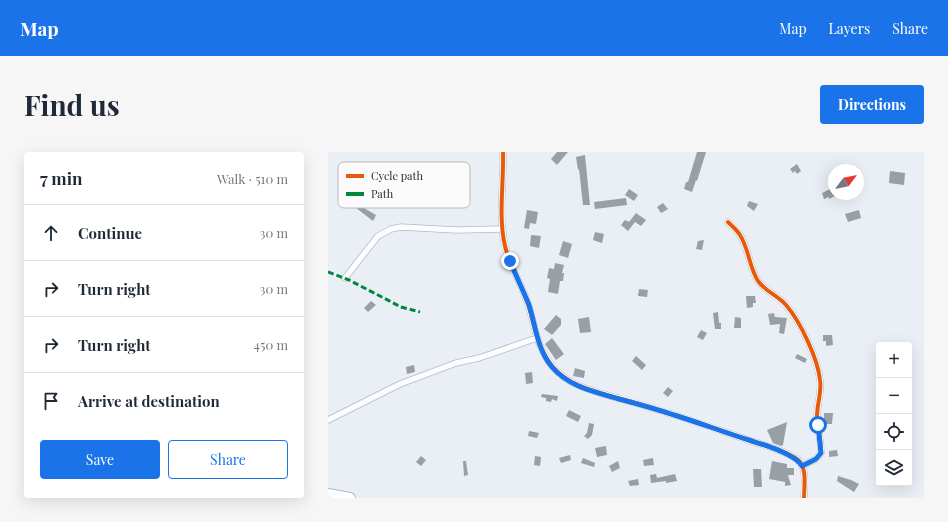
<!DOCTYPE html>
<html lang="en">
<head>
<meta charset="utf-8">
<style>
  :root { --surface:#fff; --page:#f6f6f7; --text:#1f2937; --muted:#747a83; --line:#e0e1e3; --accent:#1a73e8 }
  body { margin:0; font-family:"Playfair Display",serif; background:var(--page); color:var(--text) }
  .controls { position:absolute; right:12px; bottom:12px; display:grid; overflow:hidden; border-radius:4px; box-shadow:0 4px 16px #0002 }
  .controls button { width:36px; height:36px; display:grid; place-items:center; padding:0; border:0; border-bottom:1px solid var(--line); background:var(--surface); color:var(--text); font:20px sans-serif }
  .compass { position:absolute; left:500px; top:12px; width:36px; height:36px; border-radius:50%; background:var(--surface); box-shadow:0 4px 16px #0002; rotate:58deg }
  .stop { position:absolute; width:12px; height:12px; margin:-9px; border:3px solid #1a73e8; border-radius:50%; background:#fff }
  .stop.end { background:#1a73e8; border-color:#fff; box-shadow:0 1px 4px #0008 }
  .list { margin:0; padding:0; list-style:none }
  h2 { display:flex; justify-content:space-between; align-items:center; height:52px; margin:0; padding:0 16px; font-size:17px }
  h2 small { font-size:13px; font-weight:400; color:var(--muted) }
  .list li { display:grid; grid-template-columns:26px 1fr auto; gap:12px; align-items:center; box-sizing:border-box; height:56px; padding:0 16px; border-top:1px solid var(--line) }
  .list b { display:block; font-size:15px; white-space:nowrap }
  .list em { font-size:13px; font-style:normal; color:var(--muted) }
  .actions { display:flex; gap:8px; padding:12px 16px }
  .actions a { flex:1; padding:9px 0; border:1px solid var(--accent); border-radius:4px; text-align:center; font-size:14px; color:var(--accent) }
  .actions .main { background:var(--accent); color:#fff }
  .icon { flex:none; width:22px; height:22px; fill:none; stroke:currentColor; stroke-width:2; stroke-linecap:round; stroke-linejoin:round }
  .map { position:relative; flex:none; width:596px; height:346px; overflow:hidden; border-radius:4px }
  header { display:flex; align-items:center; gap:24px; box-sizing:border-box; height:56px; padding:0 20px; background:var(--accent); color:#fff }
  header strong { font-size:19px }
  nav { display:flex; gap:22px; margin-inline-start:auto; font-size:14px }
  .intro { display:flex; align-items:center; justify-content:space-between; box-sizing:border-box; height:96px; padding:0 24px }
  h1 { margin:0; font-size:28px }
  .button { padding:10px 18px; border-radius:4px; background:var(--accent); color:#fff; font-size:14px; font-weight:700 }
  main { display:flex; gap:24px; padding:0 24px }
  aside { flex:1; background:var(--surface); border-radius:4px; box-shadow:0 4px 16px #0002 }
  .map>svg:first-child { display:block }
  .building { fill:#989fa5 }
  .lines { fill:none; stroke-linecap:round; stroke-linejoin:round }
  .street-casing { stroke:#b4bac0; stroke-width:7 }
  .highway-casing { stroke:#b4bac0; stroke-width:12 }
  .street { stroke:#fcfdfe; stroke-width:5.5 }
  .highway { stroke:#fcfdfe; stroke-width:10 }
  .quiet { stroke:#00873e; stroke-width:3; stroke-dasharray:6 3; stroke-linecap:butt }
  .cycleway-casing { stroke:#fbfbfb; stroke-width:6 }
  .cycleway { stroke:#e8590c; stroke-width:4 }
  .route { stroke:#1a73e8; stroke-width:5 }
  .key { fill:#fbfbfb; stroke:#babcbe; stroke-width:1 }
  .key-label { font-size:11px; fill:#212930 }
</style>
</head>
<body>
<header>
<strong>Map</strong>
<nav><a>Map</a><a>Layers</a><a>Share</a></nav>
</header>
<div class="intro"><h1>Find us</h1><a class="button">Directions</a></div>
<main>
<aside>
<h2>7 min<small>Walk · 510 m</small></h2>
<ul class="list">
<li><svg class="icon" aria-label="ahead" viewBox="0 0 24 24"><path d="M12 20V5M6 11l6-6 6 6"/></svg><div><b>Continue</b></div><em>30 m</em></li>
<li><svg class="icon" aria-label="right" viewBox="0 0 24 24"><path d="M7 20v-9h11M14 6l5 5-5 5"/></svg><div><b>Turn right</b></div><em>30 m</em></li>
<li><svg class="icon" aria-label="right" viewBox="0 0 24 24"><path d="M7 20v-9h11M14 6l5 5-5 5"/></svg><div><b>Turn right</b></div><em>450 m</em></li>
<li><svg class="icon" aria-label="arrive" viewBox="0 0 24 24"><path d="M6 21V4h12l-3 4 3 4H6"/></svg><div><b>Arrive at destination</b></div></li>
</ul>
<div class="actions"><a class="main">Save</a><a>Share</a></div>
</aside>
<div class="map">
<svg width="596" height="346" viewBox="0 0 596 346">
  <rect width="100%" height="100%" fill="#e9eff5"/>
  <!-- building -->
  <g class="building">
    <path d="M229 0H240L229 13 223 7Z"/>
    <path d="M369 0H378L369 29 368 28 364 40 356 37 358 30H360Z"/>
    <path d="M257 3 262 53H255L251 17 250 18 248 5Z"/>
    <path d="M469 12 473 19 469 22 467 19 465 21 462 17Z"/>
    <path d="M562 19 577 21 576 33 561 31Z"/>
    <path d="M504 36 507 44 501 47V45L496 47 494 41Z"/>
    <path d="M301 37 310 43 306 49 297 43Z"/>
    <path d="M31 42 40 50 36 56 48 63 45 69 23 52Z"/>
    <path d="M298 46 299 53 267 57 266 50Z"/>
    <path d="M421 49 430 52 426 59 419 54Z"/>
    <path d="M335 51 340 57 333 61 329 55Z"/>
    <path d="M199 58 210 60 208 72 202 71 201 77 196 76Z"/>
    <path d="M531 58 533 66 520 70 517 62Z"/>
    <path d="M308 61 318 68 313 74 307 70 300 79 293 73 297 68 301 70Z"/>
    <path d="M267 80 276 82 274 91 265 88Z"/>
    <path d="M203 83 213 84 211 96 202 94Z"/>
    <path d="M376 88 374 98 368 97 370 89Z"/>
    <path d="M235 89 244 92 240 106 231 103Z"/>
    <path d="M227 111 236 113 234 121H236L235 129H232L230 142 220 140 222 127 219 126 221 116 226 117Z"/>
    <path d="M311 137 320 138 319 145 310 144Z"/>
    <path d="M418 144H427L428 151H425V155L419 156Z"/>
    <path d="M43 149 48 153 40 160 36 156Z"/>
    <path d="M390 160 391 171H393V177H387L385 161Z"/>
    <path d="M446 161 447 165 459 166 456 182 451 181 452 172 442 173 440 162Z"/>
    <path d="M228 163 233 167V173L224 183 216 177Z"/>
    <path d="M261 165 263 180 252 181 250 167Z"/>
    <path d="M407 165 413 166V176H406Z"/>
    <path d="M373 178 379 181 375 188 369 185Z"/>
    <path d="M495 183H504L505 193 498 194V189H495Z"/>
    <path d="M224 186 236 202 228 208 217 192Z"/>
    <path d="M469 202 479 207 477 211 467 206Z"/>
    <path d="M308 204 318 213 314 218 304 209Z"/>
    <path d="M86 213 87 220 79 222 78 215Z"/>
    <path d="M247 216 257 219 256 226 245 224Z"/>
    <path d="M204 220 205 231 198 232 197 221Z"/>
    <path d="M340 235 345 239 340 245 335 241Z"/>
    <path d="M214 242 230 244 229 249 224 247 223 250 218 249V246L213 245Z"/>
    <path d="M241 258 253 264 250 270 238 264Z"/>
    <path d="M496 261H505L504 272H496Z"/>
    <path d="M459 270 455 293 453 294 445 291 439 278Z"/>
    <path d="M261 271 266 272 264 283 260 287 256 284 259 281Z"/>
    <path d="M201 279 211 281 209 286 200 284Z"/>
    <path d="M278 294 279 303 269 305 267 296Z"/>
    <path d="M509 298 510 304 501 305V299Z"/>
    <path d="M242 303 243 308 233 311 231 306Z"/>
    <path d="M93 304 98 308 93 314 88 310Z"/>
    <path d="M207 304 213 305 212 314 206 313Z"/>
    <path d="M255 306 267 311 266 315 253 311Z"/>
    <path d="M325 306 326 313 316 314 315 308Z"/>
    <path d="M135 309H138L140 323 136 324Z"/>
    <path d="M290 309 292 316 284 320 281 314Z"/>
    <path d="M444 309 459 312V316H466V323H460L463 333 457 334V330L441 327Z"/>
    <path d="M425 317H433L434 335H426Z"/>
    <path d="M328 322 329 326 347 322 349 329 338 331V329L323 331 322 323Z"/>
    <path d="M510 324 523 328 531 332 526 340 509 329Z"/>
    <path d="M310 327 311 333 302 334 300 329Z"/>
  </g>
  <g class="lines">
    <!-- street casing -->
    <g class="street-casing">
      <g id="street">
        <path d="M175 0C176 31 170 64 177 94 182 116 195 134 201 155 207 176 210 197 224 214 241 235 269 240 293 247 311 252 328 257 346 263 373 271 399 281 426 290 437 293 466 302 472 310 479 319 476 336 476 346"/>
        <path d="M400 70C404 74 409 78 412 83 421 97 421 115 430 129 437 139 450 144 458 153 472 169 490 207 492 228 494 240 489 252 489 264 490 277 493 289 493 301L488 307 474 314"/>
        <path d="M17 126 50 84 63 77 73 75 128 78 175 77"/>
        <path d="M0 268 72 232 128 211 151 206 209 186"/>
      </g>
    </g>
    <!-- highway casing -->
    <g class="highway-casing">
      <path id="highway" d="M0 342 22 346"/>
    </g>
    <!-- street -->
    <use href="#street" class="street"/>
    <!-- highway -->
    <use href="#highway" class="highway"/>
    <!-- quiet -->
    <path class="quiet" d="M0 120 21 128 73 155 92 160"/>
    <!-- cycleway casing -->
    <g class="cycleway-casing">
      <g id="cycleway">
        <path d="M175 0C176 31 170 64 177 94 182 116 195 134 201 155 207 176 210 197 224 214 241 235 269 240 293 247 311 252 328 257 346 263 373 271 399 281 426 290 437 293 466 302 472 310 479 319 476 336 476 346"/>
        <path d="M400 70C404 74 409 78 412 83 421 97 421 115 430 129 437 139 450 144 458 153 472 169 490 207 492 228 494 240 489 252 489 264 490 277 493 289 493 301L488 307 474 314"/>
      </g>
    </g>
    <!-- cycleway -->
    <use href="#cycleway" class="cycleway"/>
  </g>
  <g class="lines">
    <!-- route -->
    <path class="route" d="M182 109C188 124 195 138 201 153 208 175 209 197 224 215 241 235 267 240 291 247 310 252 328 257 346 263 372 271 398 281 424 289 437 293 467 302 474 314L488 307 493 301 490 273"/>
  </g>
  <!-- legend -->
  <rect x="10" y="10" width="132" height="46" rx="6" class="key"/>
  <rect x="18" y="22" width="18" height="4" fill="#e8590c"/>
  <rect x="18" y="40" width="18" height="4" fill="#00873e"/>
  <g class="key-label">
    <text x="43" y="28">Cycle path</text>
    <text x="43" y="46">Path</text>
  </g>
</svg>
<div class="controls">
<button>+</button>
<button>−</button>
<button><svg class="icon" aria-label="locate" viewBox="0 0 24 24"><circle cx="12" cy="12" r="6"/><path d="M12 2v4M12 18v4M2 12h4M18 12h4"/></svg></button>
<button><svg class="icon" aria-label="layers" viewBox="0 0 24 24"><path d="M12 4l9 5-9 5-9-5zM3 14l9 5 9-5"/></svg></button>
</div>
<svg class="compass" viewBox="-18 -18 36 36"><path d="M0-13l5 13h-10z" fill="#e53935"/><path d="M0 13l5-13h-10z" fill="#747a83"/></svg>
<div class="stop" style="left:490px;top:273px"></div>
<div class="stop end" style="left:182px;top:109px"></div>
</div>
</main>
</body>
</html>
